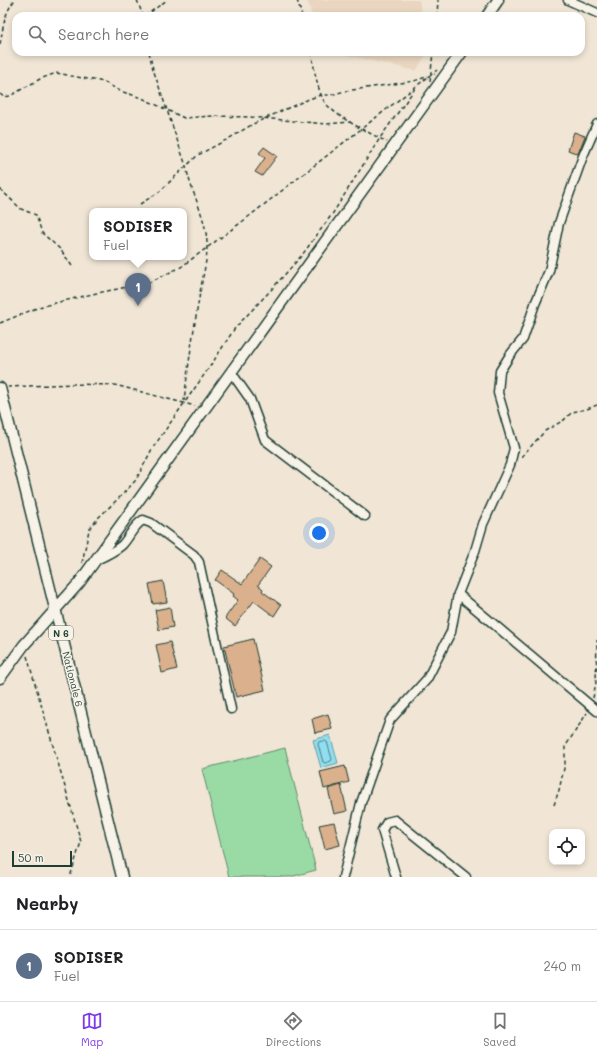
<!DOCTYPE html>
<html lang="en">
<head>
<meta charset="utf-8">
<style>
  :root { --surface:#fff; --page:#f6f6f6; --text:#202124; --muted:#757577; --line:#e0e0e0; --accent:#7c3aed }
  body { margin:0; font-family:Mali,sans-serif; background:var(--page); color:var(--text) }
  .controls { position:absolute; right:12px; bottom:12px; display:grid; overflow:hidden; border-radius:8px; box-shadow:0 2px 6px #0003 }
  .controls button { width:36px; height:36px; display:grid; place-items:center; padding:0; border:0; border-bottom:1px solid var(--line); background:var(--surface); color:var(--text); font:20px sans-serif }
  .scale { position:absolute; left:12px; bottom:10px; width:60px; box-sizing:border-box; padding-left:4px; border:2px solid #1f3d34; border-top:0; font-size:11px; line-height:14px; white-space:nowrap; color:#1f3d34; -webkit-text-stroke:3px #f7f3e8; paint-order:stroke }
  .you { position:absolute; left:319px; top:533px; width:14px; height:14px; margin:-10px; border:3px solid #fff; border-radius:50%; background:#1a73e8; box-shadow:0 0 0 6px #1a73e833 }
  .badge { display:grid; place-items:center; width:26px; height:26px; border-radius:50%; background:var(--accent); color:#fff; font-size:13px; font-weight:700 }
  .pin { position:absolute; translate:-50% -33px; filter:drop-shadow(0 1px 2px #0008) }
  .pin::after { content:''; position:absolute; top:21px; width:14px; height:12px; background:inherit; clip-path:polygon(0 0,100% 0,50% 100%) }
  .popup { position:absolute; left:89px; top:208px; width:98px; height:52px; box-sizing:border-box; display:grid; place-content:center; border-radius:8px; background:var(--surface); filter:drop-shadow(0 1px 3px #0005); font-size:13px; white-space:nowrap; color:var(--muted) }
  .popup b { font-size:15px; color:var(--text) }
  .popup::after { content:''; position:absolute; left:50%; top:100%; margin-left:-8px; border:8px solid transparent; border-top-color:var(--surface) }
  .list { margin:0; padding:0; list-style:none }
  h2 { display:flex; justify-content:space-between; align-items:center; height:52px; margin:0; padding:0 16px; font-size:17px }
  h2 small { font-size:13px; font-weight:400; color:var(--muted) }
  .list li { display:grid; grid-template-columns:26px 1fr auto; gap:12px; align-items:center; box-sizing:border-box; height:72px; padding:0 16px; border-top:1px solid var(--line) }
  .list b { display:block; font-size:15px; white-space:nowrap }
  .list p { margin:0; font-size:13px; white-space:nowrap; color:var(--muted) }
  .list em { font-size:13px; font-style:normal; color:var(--muted) }
  .icon { flex:none; width:22px; height:22px; fill:none; stroke:currentColor; stroke-width:2; stroke-linecap:round; stroke-linejoin:round }
  .map { position:relative; flex:none; width:597px; height:877px; overflow:hidden }
  .search { position:absolute; background:var(--surface); box-shadow:0 2px 6px #0003; left:12px; right:12px; top:12px; height:44px; display:flex; align-items:center; gap:10px; box-sizing:border-box; padding:0 14px; border-radius:12px; color:var(--muted); font-size:15px }
  .sheet { height:124px; background:var(--surface) }
  nav { display:flex; justify-content:space-around; align-items:center; box-sizing:border-box; height:56px; border-top:1px solid var(--line); background:var(--surface); font-size:11px; color:var(--muted) }
  nav a { display:grid; justify-items:center; gap:2px }
  nav .on { color:var(--accent) }
  .map>svg:first-child { display:block }
  .built { fill:#ead6c0 }
  .green { fill:#9adba5; stroke:#5c8c6c }
  .water { fill:#90deef; stroke:#639ea4 }
  .lines { fill:none; stroke-linecap:round; stroke-linejoin:round }
  .shore { stroke:#4c7d7f; stroke-width:1 }
  .building { fill:#dbb08c; stroke:#1f3d34 }
  .minor-casing { stroke:#1f3d34; stroke-width:11 }
  .major-casing { stroke:#1f3d34; stroke-width:13 }
  .path { stroke:#1f3d34; stroke-width:1.5; stroke-dasharray:4 3; stroke-linecap:butt }
  .minor { stroke:#f7f3e8; stroke-width:8 }
  .major { stroke:#f7f3e8; stroke-width:10 }
  .labels { text-anchor:middle; dominant-baseline:central; stroke-width:3; stroke-linejoin:round; paint-order:stroke }
  .shield { fill:#f7f3e8; stroke:#60746a; stroke-width:1 }
  .shield-label { font-size:9px; font-weight:bold; fill:#1f3d34 }
  .street-label { font-size:10px; fill:#1f3d34; stroke:#f7f3e8 }
</style>
</head>
<body>
<div class="map">
<svg width="597" height="877" viewBox="0 0 597 877">
  <rect width="100%" height="100%" fill="#f1e6d6"/>
  <filter id="ink" filterUnits="userSpaceOnUse"><feTurbulence type="fractalNoise" baseFrequency=".025" numOctaves="2"/><feDisplacementMap in="SourceGraphic" scale="8" xChannelSelector="R" yChannelSelector="G"/><feConvolveMatrix kernelMatrix="1 2 1 2 8 2 1 2 1" color-interpolation-filters="sRGB"/></filter>
  <g filter="url(#ink)">
    <!-- built -->
    <g class="built">
      <path d="M307 0H419L422 16H312Z"/>
      <path d="M333 52H428L416 71Z"/>
    </g>
    <!-- green -->
    <path class="green" d="M285 748 316 870 290 877H229L202 769Z"/>
    <!-- water -->
    <path class="water" d="M330 735 338 763 321 768 313 740Z"/>
    <g class="lines">
      <!-- shore -->
      <path class="shore" d="M325 741 327 742 332 759 331 761 325 763 323 762 318 744 319 742Z"/>
    </g>
    <!-- building -->
    <g class="building">
      <path d="M574 132 585 136 578 154 568 150Z"/>
      <path d="M264 147 277 156 262 176 255 172 265 158 259 153Z"/>
      <path d="M260 559 271 567 258 585 263 589 262 591 281 605 274 616 254 601 235 626 225 618 238 600 233 596 234 594 215 580 222 570 242 584Z"/>
      <path d="M163 581 167 602 153 604 149 584Z"/>
      <path d="M170 607 173 627 159 630 155 610Z"/>
      <path d="M253 639 265 690 236 697 224 646Z"/>
      <path d="M170 642 177 669 162 673 156 645Z"/>
      <path d="M328 714 332 729 315 733 312 719Z"/>
      <path d="M345 766 349 782 324 789 320 772Z"/>
      <path d="M341 785 347 811 334 814 328 789Z"/>
      <path d="M334 822 340 845 325 849 319 825Z"/>
    </g>
    <g class="lines">
      <!-- minor casing -->
      <g class="minor-casing">
        <g id="minor">
          <path d="M568 0 597 13"/>
          <path d="M231 372 250 399 265 440 365 516"/>
          <path d="M96 560C105 556 114 552 122 545 129 538 133 526 143 520L151 523 194 555 199 562 231 709"/>
          <path d="M458 594 597 711"/>
          <path d="M343 877 361 803 390 720 427 679 451 632 458 594 475 551 483 524 510 465 514 448 498 393 500 371 510 355 523 339 535 304 549 271 559 223 583 156 597 124"/>
          <path d="M396 877 382 830 387 822 395 820 466 877"/>
        </g>
      </g>
      <!-- major casing -->
      <g class="major-casing">
        <g id="major">
          <path d="M487 16 498 0"/>
          <path d="M0 388 122 877"/>
          <path d="M0 678 24 645 79 583 462 52"/>
        </g>
      </g>
      <!-- path -->
      <g class="path">
        <path d="M137 0 143 16"/>
        <path d="M297 0 302 16"/>
        <path d="M145 16 167 0"/>
        <path d="M437 16 438 0"/>
        <path d="M0 44C3 29 4 12 15 0"/>
        <path d="M149 52 153 69 186 166C191 194 208 219 207 248 207 263 201 283 199 299 193 333 188 367 184 401"/>
        <path d="M311 52C314 66 316 83 322 97 328 114 370 133 387 142"/>
        <path d="M430 82 433 52"/>
        <path d="M0 94 4 97 10 96 40 79 56 73 104 82 120 91 142 98 184 118 213 116 250 117 326 124 351 122"/>
        <path d="M0 189 21 209 36 215 42 233 60 249 72 266"/>
        <path d="M140 204 159 192 198 155 228 139 253 124 288 108 309 99 321 95H331L345 91 414 81 435 74"/>
        <path d="M0 323 39 307 92 294 148 283 181 267 243 221 437 70"/>
        <path d="M8 387 72 384 115 385 195 406"/>
        <path d="M521 457 545 431 564 420 572 412 587 409 597 405"/>
        <path d="M82 563 89 530 98 518 120 497 136 480 152 449 211 365 235 328 271 290 302 255 333 213 380 138 416 87"/>
        <path d="M27 656 81 842 70 877"/>
        <path d="M593 698 596 682 597 640"/>
        <path d="M554 805 559 790 565 764V747L587 713"/>
      </g>
      <!-- minor -->
      <use href="#minor" class="minor"/>
      <!-- major -->
      <use href="#major" class="major"/>
    </g>
  </g>
  <g class="labels">
    <!-- shield labels -->
    <rect class="shield" x="49" y="626" width="24" height="14" rx="3"/>
    <g class="shield-label">
      <text x="61" y="633">N 6</text>
    </g>
    <!-- street labels -->
    <g class="street-label">
      <text transform="translate(73 679) rotate(76)">Nationale 6</text>
    </g>
  </g>
</svg>
<div class="controls">
<button><svg class="icon" aria-label="locate" viewBox="0 0 24 24"><circle cx="12" cy="12" r="6"/><path d="M12 2v4M12 18v4M2 12h4M18 12h4"/></svg></button>
</div>
<div class="scale">50 m</div>
<div class="you"></div>
<div class="pin badge" style="left:138px;top:306px;background:#5c6f8a">1</div>
<div class="popup"><b>SODISER</b>Fuel</div>
<div class="search"><svg class="icon" aria-label="search" viewBox="0 0 24 24"><circle cx="10" cy="10" r="6"/><path d="M15 15l6 6"/></svg>Search here</div>
</div>
<section class="sheet">
<h2>Nearby<small></small></h2>
<ul class="list">
<li><span class="badge" style="background:#5c6f8a">1</span><div><b>SODISER</b><p>Fuel</p></div><em>240 m</em></li>
</ul>
</section>
<nav>
<a class="on"><svg class="icon" aria-label="map" viewBox="0 0 24 24"><path d="M3 6l6-2 6 2 6-2v14l-6 2-6-2-6 2zM9 4v14M15 6v14"/></svg>Map</a>
<a><svg class="icon" aria-label="directions" viewBox="0 0 24 24"><path d="M12 3l9 9-9 9-9-9zM9 14v-3h6M13 9l2 2-2 2"/></svg>Directions</a>
<a><svg class="icon" aria-label="saved" viewBox="0 0 24 24"><path d="M7 4h10v16l-5-4-5 4z"/></svg>Saved</a>
</nav>
</body>
</html>
